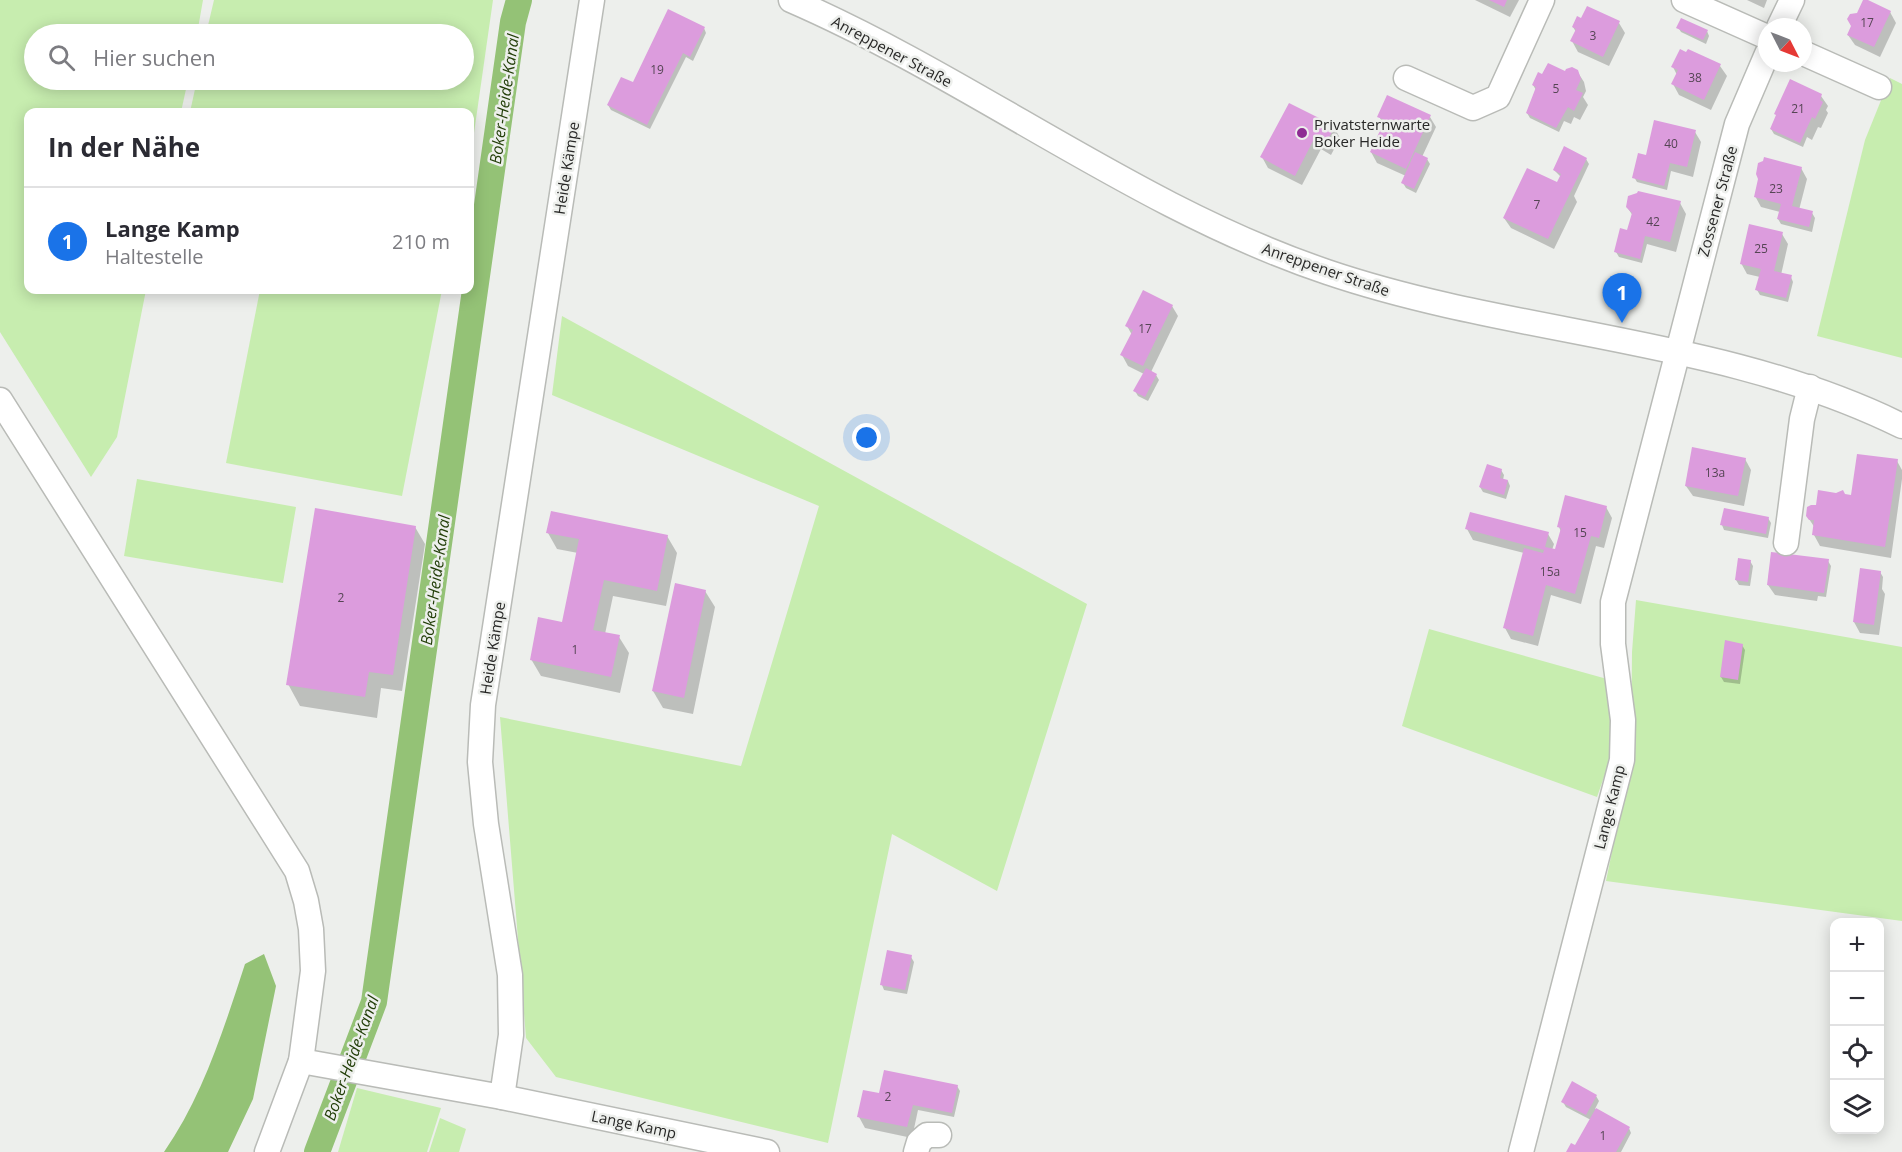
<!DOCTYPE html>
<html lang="de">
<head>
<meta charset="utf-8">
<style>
  :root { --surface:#fff; --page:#f2f2f3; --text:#2b2b33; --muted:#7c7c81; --line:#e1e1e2; --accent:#1a73e8 }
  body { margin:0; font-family:"Open Sans",sans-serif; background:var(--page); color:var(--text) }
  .controls { position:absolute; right:18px; bottom:18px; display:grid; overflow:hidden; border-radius:12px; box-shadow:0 3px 15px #0003 }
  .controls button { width:54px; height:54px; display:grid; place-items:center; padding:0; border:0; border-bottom:2px solid var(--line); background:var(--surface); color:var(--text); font:30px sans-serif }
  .compass { position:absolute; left:1758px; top:18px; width:54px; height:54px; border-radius:50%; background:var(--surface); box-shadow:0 3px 15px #0003; rotate:132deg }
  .you { position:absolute; left:867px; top:438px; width:21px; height:21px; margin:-15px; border:4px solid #fff; border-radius:50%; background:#1a73e8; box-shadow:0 0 0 9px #1a73e833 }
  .badge { display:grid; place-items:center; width:39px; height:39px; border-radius:50%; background:var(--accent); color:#fff; font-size:20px; font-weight:700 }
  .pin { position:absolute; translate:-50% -50px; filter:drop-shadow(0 2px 3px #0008) }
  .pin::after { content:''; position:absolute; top:32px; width:21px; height:18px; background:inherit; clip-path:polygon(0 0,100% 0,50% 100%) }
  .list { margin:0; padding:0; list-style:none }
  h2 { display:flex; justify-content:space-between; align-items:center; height:78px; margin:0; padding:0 24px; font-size:26px }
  h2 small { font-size:20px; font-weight:400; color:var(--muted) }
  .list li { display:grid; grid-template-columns:39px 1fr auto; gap:18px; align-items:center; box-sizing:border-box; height:108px; padding:0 24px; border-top:2px solid var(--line) }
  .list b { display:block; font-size:22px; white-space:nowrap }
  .list p { margin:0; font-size:20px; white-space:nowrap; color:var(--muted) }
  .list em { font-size:20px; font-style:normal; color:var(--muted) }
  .icon { flex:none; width:33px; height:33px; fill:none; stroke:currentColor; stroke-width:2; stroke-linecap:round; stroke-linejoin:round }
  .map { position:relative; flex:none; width:1902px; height:1152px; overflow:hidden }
  .search { position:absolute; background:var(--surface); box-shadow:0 3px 15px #0003; left:24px; top:24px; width:450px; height:66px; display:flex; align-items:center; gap:15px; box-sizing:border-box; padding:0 21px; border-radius:33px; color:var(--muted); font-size:22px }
  .panel { position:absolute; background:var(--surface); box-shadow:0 3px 15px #0003; left:24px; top:108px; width:450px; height:186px; border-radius:12px }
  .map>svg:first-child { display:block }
  .green { fill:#c7edaf }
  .water { fill:#94c276 }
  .shadow { fill:#0003 }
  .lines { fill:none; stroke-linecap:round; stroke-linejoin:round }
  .canal { stroke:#94c276; stroke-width:26 }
  .building { fill:#dc9cdd }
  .minor-casing { stroke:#b9bbb7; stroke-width:27 }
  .minor { stroke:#fff; stroke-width:24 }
  .poi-dot { fill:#8e2c93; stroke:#edefec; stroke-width:2 }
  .labels { text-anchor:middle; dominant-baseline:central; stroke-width:5; stroke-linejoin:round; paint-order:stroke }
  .number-label { font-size:12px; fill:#554554 }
  .street-label { font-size:15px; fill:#282827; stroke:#edefec }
  .poi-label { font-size:15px; fill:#282827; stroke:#edefec; text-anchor:start }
  .water-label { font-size:16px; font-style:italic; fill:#223e08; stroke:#edefec }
</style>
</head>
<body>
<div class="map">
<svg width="1902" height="1152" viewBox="0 0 1902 1152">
  <rect width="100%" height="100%" fill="#edefec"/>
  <!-- green -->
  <g class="green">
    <path d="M0 0H203L197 34H34V80H188L181 112H28V290H146L117 437 91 477 0 332Z"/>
    <path d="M214 0H493L470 161V112H190L197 80H464V34H206Z"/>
    <path d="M1890 78 1902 84V358L1817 336 1865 140Z"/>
    <path d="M260 290H442L402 496 226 463Z"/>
    <path d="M562 316 1087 604 997 891 892 834 828 1143 556 1077 526 1038 500 717 741 766 819 506 552 395Z"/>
    <path d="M137 479 296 507 283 583 124 556Z"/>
    <path d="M1636 600 1902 647V921L1606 881 1631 759 1632 652Z"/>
    <path d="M1429 629 1607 679 1612 717 1611 757 1597 797 1402 726Z"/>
    <path d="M357 1088 441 1108 427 1152H338Z"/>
    <path d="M440 1118 466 1129 459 1152H429Z"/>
  </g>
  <!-- water -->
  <path class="water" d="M264 954 276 986 253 1099 228 1152H164C203 1096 224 1028 245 964Z"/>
  <!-- shadow -->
  <g class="shadow">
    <path d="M1475 0H1519L1510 17Z"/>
    <path d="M1747 0H1767L1764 8Z"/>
    <path d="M1865 0 1890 12 1896 23 1880 57 1855 45 1848 35Z"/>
    <path d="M1582 20 1619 23 1625 33 1609 66 1578 52 1572 41 1576 32 1573 27Z"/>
    <path d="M1678 27 1707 31 1709 36 1706 44 1681 32Z"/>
    <path d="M704 28 706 33 693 61 686 57 650 129 611 110 608 105Z"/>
    <path d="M1689 51 1720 66 1727 76 1711 110 1679 95 1673 84 1677 75 1673 67Z"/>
    <path d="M1577 71 1584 82 1586 91 1583 97 1588 105 1580 120 1574 117 1571 124 1564 121 1559 132 1530 118 1527 113 1536 90 1533 85 1543 76Z"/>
    <path d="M1821 96 1828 106 1826 110 1828 113 1821 128 1818 127 1812 140 1807 137 1803 147 1774 134 1771 129 1777 117 1776 114Z"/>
    <path d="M1379 116 1430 117 1436 127 1422 157 1427 159 1430 164 1416 193 1406 188 1403 183 1406 176 1377 163 1371 152 1384 126Z"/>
    <path d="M1334 127 1340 138 1331 155 1321 149 1302 185 1268 168 1262 157Z"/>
    <path d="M1695 132 1701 142 1693 177 1671 171 1667 190 1637 182 1634 177 1647 157Z"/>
    <path d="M1586 159 1589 164 1574 196 1577 202 1554 249 1511 228 1504 218 1561 186V177L1554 170Z"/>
    <path d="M1801 168 1807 179 1799 210 1812 213 1815 218 1812 232 1781 224 1778 219 1780 212 1761 207 1755 196Z"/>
    <path d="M1680 203 1686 214 1676 252 1647 244 1642 263 1619 257 1616 252 1628 232 1633 216 1627 207Z"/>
    <path d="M1782 234 1788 244 1781 275 1791 277 1793 282 1788 302 1760 295 1757 290 1760 277 1747 274 1741 263Z"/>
    <path d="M1172 306 1178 316 1151 372 1156 375 1159 380 1148 401 1138 396 1135 391 1144 374 1128 366 1122 355 1132 335 1127 326Z"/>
    <path d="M1745 459 1751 470 1744 506 1693 496 1686 486Z"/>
    <path d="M1897 461 1902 470V479L1891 558 1820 546 1814 535 1815 528 1807 516 1817 507 1845 496 1852 497Z"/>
    <path d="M1501 470 1504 475 1503 480 1508 481 1510 486 1506 499 1483 492 1480 487Z"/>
    <path d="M1606 507 1612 518 1604 548 1596 546 1581 604 1551 595 1538 646 1511 639 1505 628 1524 553 1473 540 1467 529 1548 534 1554 544 1552 550 1556 551 1561 532 1559 527Z"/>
    <path d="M1768 518 1771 523 1768 538 1724 530 1722 525Z"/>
    <path d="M415 527 425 544 402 691 381 688 377 718 300 706 288 684Z"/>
    <path d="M548 533 667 536 677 553 666 606 613 596 605 634 619 637 629 653 620 693 541 676 531 659 563 624 578 553 557 549Z"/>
    <path d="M1750 561 1753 566 1750 586 1739 585 1736 580Z"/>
    <path d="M1828 561 1831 566 1826 597 1818 596 1817 601 1775 595 1768 585Z"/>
    <path d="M1880 572 1883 577 1882 589 1885 594 1879 635 1860 633 1854 622Z"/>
    <path d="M705 591 715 607 693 714 663 708 653 691Z"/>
    <path d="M1742 645 1745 650 1740 684 1724 682 1721 677Z"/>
    <path d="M911 957 914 962 907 994 884 990 882 985Z"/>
    <path d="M957 1086 960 1091 954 1117 918 1110 912 1138 865 1128 859 1117Z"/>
    <path d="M1596 1096 1599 1101 1595 1109 1629 1128 1631 1133 1621 1152H1568L1575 1147 1591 1120 1566 1107 1563 1102Z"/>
  </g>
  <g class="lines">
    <!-- canal -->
    <path class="canal" d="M317 1152 374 1002 513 22 519 0"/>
  </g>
  <!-- building -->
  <g class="building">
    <path d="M1489 0H1507L1504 7Z"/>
    <path d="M1863 0H1868L1891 11 1874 47 1847 35 1851 26 1847 19 1850 14 1857 13Z"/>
    <path d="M1587 6 1620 21 1603 57 1570 41 1576 29 1572 27 1577 16 1581 18Z"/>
    <path d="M668 9 705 27 690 57 683 53 647 125 607 105 621 77 633 82Z"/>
    <path d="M1681 18 1708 30 1703 40 1676 28Z"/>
    <path d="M1680 49 1686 52 1688 49 1721 64 1704 100 1671 84 1678 70 1671 67Z"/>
    <path d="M1548 63 1565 71 1566 69 1572 67 1578 70 1581 79 1576 90 1583 93 1574 111 1568 107 1556 128 1526 113 1536 87 1532 85 1538 72 1542 74Z"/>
    <path d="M1790 79 1822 94 1820 100 1823 102 1815 119 1812 117 1800 143 1770 129 1776 115 1774 114Z"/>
    <path d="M1387 95 1431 115 1406 169 1370 152 1385 120 1377 117Z"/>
    <path d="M1289 103 1335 126 1325 145 1314 139 1295 176 1260 157Z"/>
    <path d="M1654 120 1696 130 1687 167 1670 163 1664 186 1632 178 1638 153 1646 155Z"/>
    <path d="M1564 146 1587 158 1548 239 1503 218 1527 168 1557 182 1561 174 1553 170Z"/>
    <path d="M1415 152 1428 158 1414 189 1401 183Z"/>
    <path d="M1764 157 1802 167 1792 206 1813 211 1809 227 1777 219 1781 204 1754 197 1758 179 1756 174 1758 163 1763 161Z"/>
    <path d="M1638 191 1681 201 1670 242 1645 236 1640 259 1614 252 1620 228 1627 230 1632 213 1626 207 1628 196 1637 193Z"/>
    <path d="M1749 224 1783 232 1774 271 1792 275 1786 298 1755 290 1761 269 1740 264Z"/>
    <path d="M1143 290 1173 305 1143 366 1120 355 1133 330 1125 326Z"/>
    <path d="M1146 368 1157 374 1145 397 1133 391Z"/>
    <path d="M1692 447 1746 458 1738 496 1685 486Z"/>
    <path d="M1857 454 1898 459 1885 547 1812 535 1814 520H1809L1806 516 1807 507 1811 505H1816L1818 490 1836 493 1843 490 1845 494 1851 495Z"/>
    <path d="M1487 464 1502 469 1500 478 1508 480 1504 495 1479 487Z"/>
    <path d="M1565 495 1607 506 1599 538 1591 536 1575 594 1546 585 1533 636 1503 628 1524 548 1543 553 1544 550 1465 529 1470 512 1549 532 1545 547 1555 549 1561 528 1557 527Z"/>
    <path d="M315 508 416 526 393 675 369 672 365 697 286 685Z"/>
    <path d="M1724 508 1769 517 1766 534 1720 525Z"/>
    <path d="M551 511 668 535 657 591 604 580 593 630 620 635 611 677 530 660 538 617 562 622 579 539 546 533Z"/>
    <path d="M1771 552 1829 559 1824 593 1767 585Z"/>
    <path d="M1738 558 1751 560 1748 582 1735 580Z"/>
    <path d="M1860 568 1881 571 1874 625 1853 622Z"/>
    <path d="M675 583 706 590 684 698 652 691Z"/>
    <path d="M1725 640 1743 644 1738 680 1720 677Z"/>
    <path d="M887 950 912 955 905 990 880 985Z"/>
    <path d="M884 1070 958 1085 952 1113 913 1105 907 1127 857 1117 863 1090 879 1093Z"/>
    <path d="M1572 1081 1597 1095 1586 1115 1561 1102Z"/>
    <path d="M1596 1108 1630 1127 1616 1152H1566L1571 1143 1575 1145Z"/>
  </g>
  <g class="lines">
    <!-- minor casing -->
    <g class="minor-casing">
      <g id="minor">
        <path d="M791 0C975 80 1137 208 1327 272 1516 336 1722 337 1902 426"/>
        <path d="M1684 0 1767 37"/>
        <path d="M1779 27 1792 0"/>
        <path d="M1803 53 1879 87"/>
        <path d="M1406 78 1473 108 1498 97 1542 0"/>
        <path d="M0 400 297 871 306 901 311 929 313 971 301 1061 267 1152"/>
        <path d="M1786 543 1802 419 1810 387"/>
        <path d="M301 1061 502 1097 511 1035 510 975 486 824 480 762 483 705 592 0"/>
        <path d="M502 1097 767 1152"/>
        <path d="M916 1152 919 1142 927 1135H939"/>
        <path d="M1521 1152 1622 760 1623 720 1613 644V602L1737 124 1767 54"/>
      </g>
    </g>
    <!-- minor -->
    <use href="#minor" class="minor"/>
  </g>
  <!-- markers -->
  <circle class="poi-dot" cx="1302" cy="133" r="6"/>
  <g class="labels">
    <!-- number labels -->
    <g class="number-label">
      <text x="1867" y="22">17</text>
      <text x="1593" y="35">3</text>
      <text x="657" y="69">19</text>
      <text x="1695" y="77">38</text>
      <text x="1556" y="88">5</text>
      <text x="1798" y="108">21</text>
      <text x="1671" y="143">40</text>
      <text x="1776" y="188">23</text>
      <text x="1537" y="204">7</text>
      <text x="1653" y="221">42</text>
      <text x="1761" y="248">25</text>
      <text x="1145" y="328">17</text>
      <text x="1715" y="472">13a</text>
      <text x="1580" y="532">15</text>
      <text x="1550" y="571">15a</text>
      <text x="341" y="597">2</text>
      <text x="575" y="649">1</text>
      <text x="888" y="1096">2</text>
      <text x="1603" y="1135">1</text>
    </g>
    <!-- street labels -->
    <g class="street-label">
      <text transform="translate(892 51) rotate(28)">Anreppener Straße</text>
      <text transform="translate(566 168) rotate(-81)">Heide Kämpe</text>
      <text transform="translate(1717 201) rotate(-75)">Zossener Straße</text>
      <text transform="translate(1326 269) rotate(19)">Anreppener Straße</text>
      <text transform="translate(492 648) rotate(-81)">Heide Kämpe</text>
      <text transform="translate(1609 807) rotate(-76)">Lange Kamp</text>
      <text transform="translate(634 1124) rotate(12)">Lange Kamp</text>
    </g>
    <!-- poi labels -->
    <g class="poi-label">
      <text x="1314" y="124">Privatsternwarte<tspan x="1314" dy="17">Boker Heide</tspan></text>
    </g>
    <!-- water labels -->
    <g class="water-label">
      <text transform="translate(504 99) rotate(-82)">Boker-Heide-Kanal</text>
      <text transform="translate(435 580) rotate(-82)">Boker-Heide-Kanal</text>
      <text transform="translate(351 1058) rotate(-70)">Boker-Heide-Kanal</text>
    </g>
  </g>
</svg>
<div class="controls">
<button>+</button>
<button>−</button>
<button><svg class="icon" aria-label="locate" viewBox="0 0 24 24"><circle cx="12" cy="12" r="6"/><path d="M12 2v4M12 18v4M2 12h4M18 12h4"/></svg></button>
<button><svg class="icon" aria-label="layers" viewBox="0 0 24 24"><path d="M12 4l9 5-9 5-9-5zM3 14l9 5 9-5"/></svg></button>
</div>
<svg class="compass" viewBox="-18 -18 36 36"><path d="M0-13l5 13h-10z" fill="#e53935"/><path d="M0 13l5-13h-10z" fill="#7c7c81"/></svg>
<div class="you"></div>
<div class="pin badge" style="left:1622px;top:323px">1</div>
<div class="search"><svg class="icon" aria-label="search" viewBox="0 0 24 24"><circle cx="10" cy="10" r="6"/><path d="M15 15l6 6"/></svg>Hier suchen</div>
<section class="panel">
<h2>In der Nähe<small></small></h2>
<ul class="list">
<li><span class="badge">1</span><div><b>Lange Kamp</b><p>Haltestelle</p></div><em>210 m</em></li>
</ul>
</section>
</div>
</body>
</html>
